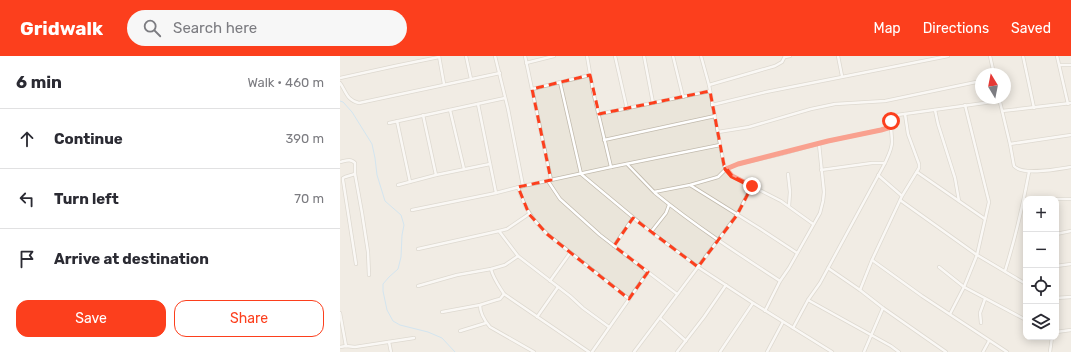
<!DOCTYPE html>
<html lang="en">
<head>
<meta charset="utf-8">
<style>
  :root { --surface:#fff; --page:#f7f7f7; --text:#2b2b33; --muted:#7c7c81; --line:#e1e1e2; --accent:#fc3f1d }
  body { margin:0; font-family:Rubik,sans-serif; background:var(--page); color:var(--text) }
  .controls { position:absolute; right:12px; bottom:12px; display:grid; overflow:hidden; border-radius:8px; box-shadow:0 2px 10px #0003 }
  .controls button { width:36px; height:36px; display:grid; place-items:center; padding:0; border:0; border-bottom:1px solid var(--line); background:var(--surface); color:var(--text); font:20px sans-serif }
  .compass { position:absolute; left:635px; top:12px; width:36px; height:36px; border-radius:50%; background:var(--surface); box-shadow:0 2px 10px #0003; rotate:350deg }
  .stop { position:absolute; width:12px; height:12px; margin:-9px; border:3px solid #fc3f1d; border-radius:50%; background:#fff }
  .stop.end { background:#fc3f1d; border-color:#fff; box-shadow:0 1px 4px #0008 }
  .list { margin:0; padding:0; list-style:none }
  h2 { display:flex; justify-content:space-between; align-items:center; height:52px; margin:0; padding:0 16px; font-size:17px }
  h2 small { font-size:13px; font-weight:400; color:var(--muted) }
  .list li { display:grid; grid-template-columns:26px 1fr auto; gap:12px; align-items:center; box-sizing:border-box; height:60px; padding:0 16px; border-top:1px solid var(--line) }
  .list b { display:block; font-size:15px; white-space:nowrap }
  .list em { font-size:13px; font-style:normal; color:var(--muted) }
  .actions { display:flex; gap:8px; padding:12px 16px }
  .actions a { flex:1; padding:9px 0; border:1px solid var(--accent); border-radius:12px; text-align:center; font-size:14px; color:var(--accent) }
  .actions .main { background:var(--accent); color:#fff }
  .icon { flex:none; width:22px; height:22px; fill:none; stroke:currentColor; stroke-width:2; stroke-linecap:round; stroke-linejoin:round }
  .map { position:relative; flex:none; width:731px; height:296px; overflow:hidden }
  header { display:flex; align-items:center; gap:24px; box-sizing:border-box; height:56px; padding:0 20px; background:var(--accent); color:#fff }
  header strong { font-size:19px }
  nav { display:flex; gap:22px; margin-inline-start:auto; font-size:14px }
  .search { width:280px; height:36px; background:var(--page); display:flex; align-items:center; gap:10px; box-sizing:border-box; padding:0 14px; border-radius:22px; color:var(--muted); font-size:15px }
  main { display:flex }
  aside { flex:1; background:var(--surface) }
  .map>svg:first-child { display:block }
  .residential { fill:#eae5da; fill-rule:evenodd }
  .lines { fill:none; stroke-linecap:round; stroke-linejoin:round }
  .stream { stroke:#a9d4f2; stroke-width:1 }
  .minor-casing { stroke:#c2bbae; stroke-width:4 }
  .minor { stroke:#fff; stroke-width:2.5 }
  .route { stroke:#fc3f1d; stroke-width:5 }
  .marked { fill:none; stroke:#fc3f1d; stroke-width:3; stroke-dasharray:8 5; stroke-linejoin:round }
</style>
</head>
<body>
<header>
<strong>Gridwalk</strong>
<div class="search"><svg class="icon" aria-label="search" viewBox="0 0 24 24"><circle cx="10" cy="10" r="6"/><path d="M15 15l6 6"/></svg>Search here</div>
<nav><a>Map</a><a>Directions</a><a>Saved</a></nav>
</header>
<main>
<aside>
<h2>6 min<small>Walk · 460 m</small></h2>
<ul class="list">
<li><svg class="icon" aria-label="ahead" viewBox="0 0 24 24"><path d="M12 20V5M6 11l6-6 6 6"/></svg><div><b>Continue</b></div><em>390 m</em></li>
<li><svg class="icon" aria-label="left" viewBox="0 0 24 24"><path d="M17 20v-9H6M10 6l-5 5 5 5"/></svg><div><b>Turn left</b></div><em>70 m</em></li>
<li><svg class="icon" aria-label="arrive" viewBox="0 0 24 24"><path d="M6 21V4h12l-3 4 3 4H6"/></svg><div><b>Arrive at destination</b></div></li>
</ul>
<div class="actions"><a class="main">Save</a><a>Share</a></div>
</aside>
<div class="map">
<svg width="731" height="296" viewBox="0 0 731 296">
  <rect width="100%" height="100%" fill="#f6f3ec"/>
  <!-- residential -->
  <path class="residential" d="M0 0H731V296H0ZM641 18H665V42H641ZM686 143H716V281H686Z"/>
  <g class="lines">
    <!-- stream -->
    <path class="stream" d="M0 45 3 46 12 56 32 88 35 102 37 119 45 145 61 159 64 169 62 179 61 201 58 213 49 221 43 228V235L47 254 53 265 60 269 88 276 102 282 115 296"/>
    <!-- minor casing -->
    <g class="minor-casing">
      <g id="minor">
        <path d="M99 0 104 28"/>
        <path d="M126 0 131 23"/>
        <path d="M185 0 211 124"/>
        <path d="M247 0 253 35 271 111"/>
        <path d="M275 0 287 53"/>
        <path d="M304 0 313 47"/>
        <path d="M333 0 343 41"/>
        <path d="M361 0 369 29 384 109 386 113 392 120 441 145 473 168"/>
        <path d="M498 0 502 20"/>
        <path d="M650 0 654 18"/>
        <path d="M683 0 694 52"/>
        <path d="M717 0 728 48"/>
        <path d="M445 1 450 0"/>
        <path d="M186 7 214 0"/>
        <path d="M720 9H731"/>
        <path d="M0 22 55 10 99 1"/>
        <path d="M220 26 241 118 307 173 358 211 413 247 492 296"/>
        <path d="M0 27C6 35 7 45 19 47L160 17"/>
        <path d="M369 29 435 10 442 6 445 0"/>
        <path d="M192 33 250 19"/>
        <path d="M659 42 670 88 674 110C683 120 718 113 731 111"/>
        <path d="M138 48 156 137"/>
        <path d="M372 49 426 36 608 0"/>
        <path d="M110 54 124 113"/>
        <path d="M595 54 598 68 615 122 619 145"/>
        <path d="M662 55 731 47"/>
        <path d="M259 58 370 35"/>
        <path d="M83 59 96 119"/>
        <path d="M57 65 70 126"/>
        <path d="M49 67 165 42"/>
        <path d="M378 76 409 71 471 53 495 48 545 45 641 25"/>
        <path d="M264 84 375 60"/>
        <path d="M670 88 731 79"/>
        <path d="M0 106C5 105 11 102 15 107V118"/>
        <path d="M287 108 314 136 350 129 378 121 386 113 398 108 441 98 488 85 541 74 551 71"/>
        <path d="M481 114 532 107H545"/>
        <path d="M577 116 645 163"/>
        <path d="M448 118 450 136 449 150"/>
        <path d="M538 119 562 140"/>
        <path d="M208 125 220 143 260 179 308 216"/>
        <path d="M58 129 96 119 150 108"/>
        <path d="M350 129 419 172 457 197"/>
        <path d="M183 130 271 111 380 89"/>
        <path d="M178 131C185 153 191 162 207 178L289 243"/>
        <path d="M315 137C354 169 397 197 440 225"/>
        <path d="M716 143H731"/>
        <path d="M560 144 637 199 686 228"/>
        <path d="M72 154 156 137 183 130 168 53 155 0"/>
        <path d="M159 175 178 200 230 240 243 252 269 271"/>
        <path d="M311 176 326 157 329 149"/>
        <path d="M716 178 731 175"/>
        <path d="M274 190 293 162"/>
        <path d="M78 193 159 175 167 173 189 158"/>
        <path d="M532 204 582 240 667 296"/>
        <path d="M16 208 3 124V122L5 121 15 118 22 157 28 196 29 219"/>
        <path d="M716 210 731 208"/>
        <path d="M599 211 624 231 686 264"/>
        <path d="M488 212 520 234 543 252"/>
        <path d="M665 215C675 183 683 149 689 116"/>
        <path d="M210 225 230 197"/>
        <path d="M78 230 117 219 151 213 165 209 178 200"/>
        <path d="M520 234 532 204 562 140 579 112V108L568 78 565 58"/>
        <path d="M164 238 249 296"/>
        <path d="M716 242 731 241"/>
        <path d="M468 244 551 290 559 296"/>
        <path d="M140 249C140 257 144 264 150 271L194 296"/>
        <path d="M425 255 440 225 449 212 480 157 483 145 484 136 479 88"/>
        <path d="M102 256 140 249 156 244 160 243 164 238C159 230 153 222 151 213"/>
        <path d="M0 257 6 290"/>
        <path d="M610 258 624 231 637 199 649 146 625 49"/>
        <path d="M197 261 218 231"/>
        <path d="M320 262 346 285"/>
        <path d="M641 267 640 257 645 243"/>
        <path d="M453 272 468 244 480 227 545 107C548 100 552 93 552 86 552 76 548 65 557 59L659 45"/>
        <path d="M120 275 146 267"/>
        <path d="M716 276 731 274"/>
        <path d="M49 286 51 296"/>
        <path d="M0 291 6 290 15 291 74 282"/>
        <path d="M252 296 308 216 337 238"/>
        <path d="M294 296 397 159 412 130"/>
        <path d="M337 296 364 261 386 229"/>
        <path d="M380 296 413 247"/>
        <path d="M427 296 443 266"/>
        <path d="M524 296 543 252 606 296"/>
        <path d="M643 296 649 285"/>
        <path d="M710 296 712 281"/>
      </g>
    </g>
    <!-- minor -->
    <use href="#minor" class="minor"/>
  </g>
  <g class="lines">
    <!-- route -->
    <path class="route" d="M412 130 392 120 386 113 398 108 488 85 541 74 551 71V65"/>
  </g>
  <!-- marked area -->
  <path d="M0 0H731V296H0ZM250 19 259 58 370 35 384 109 392 120 412 130 397 159 358 211 293 162 274 190 308 216 289 243 207 178 189 158 178 131 211 124 192 33Z" fill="#f6f3ec" fill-opacity=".55" fill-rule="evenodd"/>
  <path class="marked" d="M250 19 259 58 370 35 384 109 392 120 412 130 397 159 358 211 293 162 274 190 308 216 289 243 207 178 189 158 178 131 211 124 192 33Z"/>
</svg>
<div class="controls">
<button>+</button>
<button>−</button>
<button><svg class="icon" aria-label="locate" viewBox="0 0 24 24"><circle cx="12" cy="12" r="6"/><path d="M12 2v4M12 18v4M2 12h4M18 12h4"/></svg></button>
<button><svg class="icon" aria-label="layers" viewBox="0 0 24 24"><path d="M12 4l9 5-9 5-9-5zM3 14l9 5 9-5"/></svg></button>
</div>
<svg class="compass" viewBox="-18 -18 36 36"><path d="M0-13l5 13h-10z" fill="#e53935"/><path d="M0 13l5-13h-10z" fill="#7c7c81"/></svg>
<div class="stop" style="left:551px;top:65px"></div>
<div class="stop end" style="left:412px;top:130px"></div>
</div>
</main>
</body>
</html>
